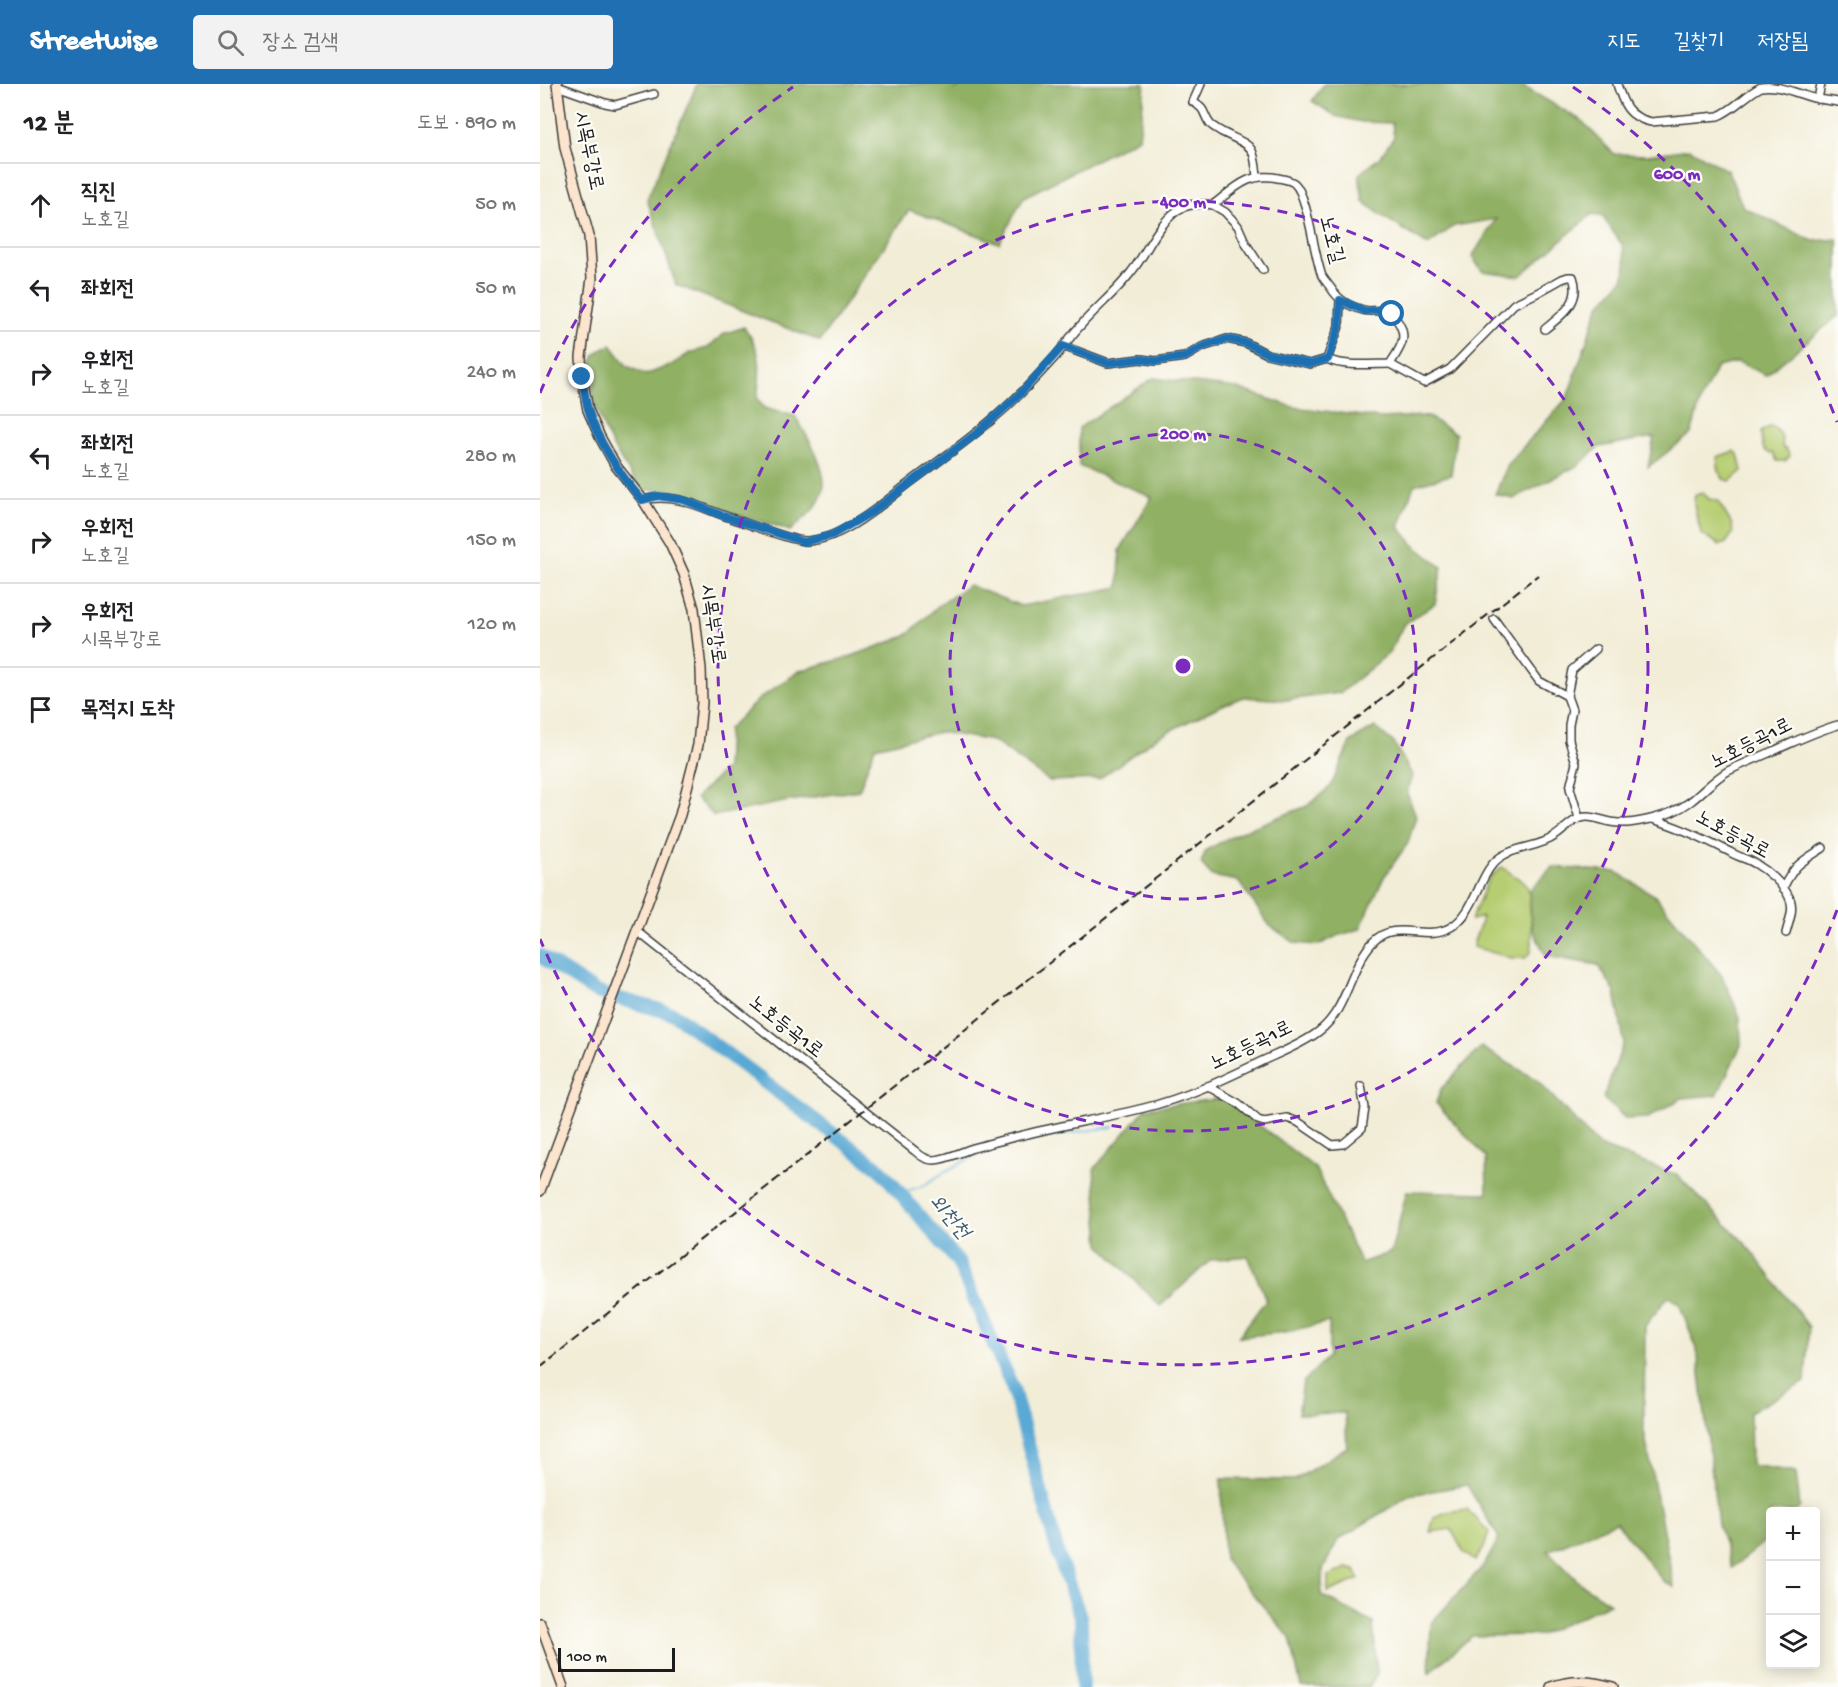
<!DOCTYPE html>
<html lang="ko">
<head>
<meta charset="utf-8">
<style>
	body { margin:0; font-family:"Gochi Hand","Poor Story",sans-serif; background:#f2f2f2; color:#202124 }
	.controls { position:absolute; right:18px; bottom:18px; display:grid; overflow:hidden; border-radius:6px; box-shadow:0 3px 15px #0003 }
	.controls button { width:54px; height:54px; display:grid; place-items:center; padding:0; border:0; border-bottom:2px solid #e0e0e0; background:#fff; color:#202124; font:30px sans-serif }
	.scale { position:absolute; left:18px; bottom:15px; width:117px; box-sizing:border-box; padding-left:6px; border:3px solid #1c1c1c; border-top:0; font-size:16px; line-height:21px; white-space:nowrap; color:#1c1c1c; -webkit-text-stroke:4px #fdfcf7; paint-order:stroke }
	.stop { position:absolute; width:18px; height:18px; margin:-14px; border:4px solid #1f6fb2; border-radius:50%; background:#fff }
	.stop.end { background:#1f6fb2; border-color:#fff; box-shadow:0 2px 6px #0008 }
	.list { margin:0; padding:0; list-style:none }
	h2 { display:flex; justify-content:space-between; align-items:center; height:78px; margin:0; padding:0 24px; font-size:26px }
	h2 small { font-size:20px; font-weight:400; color:#757577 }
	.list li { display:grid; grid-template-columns:39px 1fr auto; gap:18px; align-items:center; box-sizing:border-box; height:84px; padding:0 24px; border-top:2px solid #e0e0e0 }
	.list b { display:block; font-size:22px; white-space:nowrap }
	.list p { margin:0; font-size:20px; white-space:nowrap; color:#757577 }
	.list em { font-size:20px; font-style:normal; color:#757577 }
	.icon { flex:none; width:33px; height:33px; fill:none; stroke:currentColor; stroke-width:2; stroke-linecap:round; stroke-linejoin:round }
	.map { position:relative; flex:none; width:1298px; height:1603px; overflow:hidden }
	header { display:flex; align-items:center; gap:36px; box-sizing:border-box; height:84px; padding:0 30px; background:#1f6fb2; color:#fff }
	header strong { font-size:28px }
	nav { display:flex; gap:33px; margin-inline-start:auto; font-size:21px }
	.search { width:420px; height:54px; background:#f2f2f2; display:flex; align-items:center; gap:15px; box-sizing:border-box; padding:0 21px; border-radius:6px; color:#757577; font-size:22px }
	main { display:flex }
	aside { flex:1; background:#fff }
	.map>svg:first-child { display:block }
</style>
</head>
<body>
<header>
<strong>Streetwise</strong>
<div class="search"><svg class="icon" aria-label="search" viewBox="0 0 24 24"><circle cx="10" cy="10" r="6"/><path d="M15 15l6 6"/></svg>장소 검색</div>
<nav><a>지도</a><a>길찾기</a><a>저장됨</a></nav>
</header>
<main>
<aside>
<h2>12 분<small>도보 · 890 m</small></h2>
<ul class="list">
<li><svg class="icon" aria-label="ahead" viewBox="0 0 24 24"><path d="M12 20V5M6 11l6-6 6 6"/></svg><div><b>직진</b><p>노호길</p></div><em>50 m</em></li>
<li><svg class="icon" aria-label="left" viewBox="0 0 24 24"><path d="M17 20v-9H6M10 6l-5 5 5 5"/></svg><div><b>좌회전</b></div><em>50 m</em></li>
<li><svg class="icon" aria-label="right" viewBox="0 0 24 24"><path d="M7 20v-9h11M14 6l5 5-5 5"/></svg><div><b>우회전</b><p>노호길</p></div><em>240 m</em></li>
<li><svg class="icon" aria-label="left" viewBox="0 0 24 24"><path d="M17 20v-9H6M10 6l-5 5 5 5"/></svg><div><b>좌회전</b><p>노호길</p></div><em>280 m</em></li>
<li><svg class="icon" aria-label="right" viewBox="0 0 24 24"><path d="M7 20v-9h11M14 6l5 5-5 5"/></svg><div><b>우회전</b><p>노호길</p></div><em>150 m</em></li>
<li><svg class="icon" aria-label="right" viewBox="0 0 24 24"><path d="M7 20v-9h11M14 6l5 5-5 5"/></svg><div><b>우회전</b><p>시목부강로</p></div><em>120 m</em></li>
<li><svg class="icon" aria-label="arrive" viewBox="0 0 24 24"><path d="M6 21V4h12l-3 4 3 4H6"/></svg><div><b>목적지 도착</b></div></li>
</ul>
</aside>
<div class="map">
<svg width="1298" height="1603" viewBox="0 0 1298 1603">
	<rect width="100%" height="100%" fill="#fdfcf7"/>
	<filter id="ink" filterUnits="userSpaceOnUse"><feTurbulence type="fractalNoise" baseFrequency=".0167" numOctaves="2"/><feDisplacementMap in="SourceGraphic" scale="12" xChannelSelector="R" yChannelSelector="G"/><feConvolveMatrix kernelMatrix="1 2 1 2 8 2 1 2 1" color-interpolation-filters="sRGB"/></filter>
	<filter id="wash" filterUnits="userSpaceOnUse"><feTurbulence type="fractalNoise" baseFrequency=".008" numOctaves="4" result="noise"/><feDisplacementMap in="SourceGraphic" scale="24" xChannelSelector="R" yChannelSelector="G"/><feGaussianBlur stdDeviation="1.35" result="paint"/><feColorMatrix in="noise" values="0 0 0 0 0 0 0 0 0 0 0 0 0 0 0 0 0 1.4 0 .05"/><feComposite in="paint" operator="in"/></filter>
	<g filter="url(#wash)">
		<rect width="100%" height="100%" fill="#f2edd7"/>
		<!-- green -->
		<g fill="#b6cd71" stroke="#697446" stroke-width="1.5">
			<path d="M1231,342C1240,347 1244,354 1242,363L1247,366L1250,372L1245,377H1237L1234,370L1227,368L1223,364L1221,348Z"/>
			<polygon points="1194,367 1198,370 1202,387 1190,397 1183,395 1179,387 1177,373"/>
			<path d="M1163,409L1169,415L1178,417L1191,439L1193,449L1186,459L1180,461L1161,450C1159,436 1152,425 1155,411Z"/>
			<path d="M962,783L986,800L989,807L992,858L991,868L985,874H972L933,863C934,853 940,846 942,833L931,836L949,794Z"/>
			<polygon points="927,1425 949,1448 944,1464 935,1477 924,1469 911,1445 890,1448 894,1434 906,1428"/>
			<polygon points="807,1484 815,1486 819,1495 788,1508 788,1492"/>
		</g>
		<!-- forest -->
		<g fill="#90b063" stroke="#566640" stroke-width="1.5">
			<polygon points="157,0 409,0 415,5 426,0 605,0 599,54 484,113 459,159 369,126 280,257 136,201 107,115"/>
			<polygon points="784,0 979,0 1041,36 1074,70 1107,71 1150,65 1188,87 1203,123 1273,157 1298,155 1298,232 1226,291 1198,278 1177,283 1161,316 1151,350 1108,383 1114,353 1059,363 1039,381 973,415 955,410 968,380 1027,314 1059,222 1083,195 1086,182 1083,162 1062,132 1052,130 980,192 942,187 932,173 956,135 914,142 888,161 842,132 823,117 819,90 840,73 854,53 852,39 822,38 795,32 772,17"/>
			<path d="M204,243C223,267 221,285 217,314L224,324L255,332C265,348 289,388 283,407C279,424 262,436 250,447C234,440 217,437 201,432C167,421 140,403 103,406C77,375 51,331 52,289C53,285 52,278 53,275C56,267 65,264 71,261L87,282L106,291L133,280L150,269L167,264L184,250Z"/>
			<polygon points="613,294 697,304 753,323 839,334 887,332 916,350 911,391 874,401 859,443 876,463 902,483 895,520 864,540 849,569 800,609 746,616 703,613 678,623 617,653 559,695 509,697 453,657 400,648 335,663 319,706 243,718 174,732 156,714 186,684 188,645 219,615 259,587 309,573 366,552 398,522 429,501 481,522 579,503 580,466 612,413 539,382 539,344"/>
			<polygon points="835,643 854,659 872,691 867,709 876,732 868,759 844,793 820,845 797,852 779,861 755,859 730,842 698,797 672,792 661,779 666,766 703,747 767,722 791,702 810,658"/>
			<polygon points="1012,783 1076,788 1114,811 1182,892 1200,933 1201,961 1177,1011 1142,1014 1108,1034 1086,1035 1063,1014 1084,958 1075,908 1058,881 1006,872 992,844 989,807"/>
			<polygon points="941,963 997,996 1059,1062 1137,1091 1205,1159 1269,1243 1265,1298 1210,1328 1211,1381 1256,1388 1260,1423 1256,1427 1230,1428 1230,1453 1192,1484 1178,1440 1157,1265 1139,1219 1128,1213 1105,1242 1104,1347 1134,1503 1123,1497 1076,1438 1008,1467 1041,1500 1070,1519 1001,1551 932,1552 889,1589 891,1539 945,1480 959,1454 927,1401 870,1411 798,1456 783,1485 781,1511 833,1539 837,1590 829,1603 761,1603 750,1554 684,1476 681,1395 755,1396 807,1363 805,1329 758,1330 763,1298 789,1272 789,1238 745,1248 698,1253 726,1216 708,1172 671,1176 620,1222 560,1161 554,1085 606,1024 684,1014 775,1084 821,1179 851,1168 867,1107 947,1109 946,1073 896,1019 901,1005"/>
		</g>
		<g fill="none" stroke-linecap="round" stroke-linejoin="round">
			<!-- stream -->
			<polyline stroke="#5aa9d4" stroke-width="2" points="360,1109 383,1102 406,1087 448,1065 483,1056 573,1043"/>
			<!-- river -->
			<polyline stroke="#5aa9d4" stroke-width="14" points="0,872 56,908 134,930 340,1085 418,1178 473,1305 519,1473 541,1535 542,1603"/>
		</g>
	</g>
	<g filter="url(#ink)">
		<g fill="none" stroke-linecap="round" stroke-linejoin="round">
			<!-- street casing -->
			<g stroke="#3c3b38" stroke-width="10">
				<g id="street">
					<path d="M661,0L653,18C667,26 662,29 670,40C673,43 679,46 682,48C711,63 714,58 717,93"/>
					<path d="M1077,0C1083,20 1088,33 1111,38L1178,32C1195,25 1205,11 1221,3C1236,0 1256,9 1270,13C1279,16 1289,16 1298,18"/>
					<polyline points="17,2 65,19 75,21 114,10"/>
					<polyline points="1278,15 1281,0"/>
					<polyline points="673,121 685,128 698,142 706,160 723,186"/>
					<polyline points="787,275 799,242 800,216"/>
					<path d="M850,280L884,299L910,285L974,220L997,209L1022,195L1028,193H1033C1042,218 1022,231 1005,245"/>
					<path d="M103,416C136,408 163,425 194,435C209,440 254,458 267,457C305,455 344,418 372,397C400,376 429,356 455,333C477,315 497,293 516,272C525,261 532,250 542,240C558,222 578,206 592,187C607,168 615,145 634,129C644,120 661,119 673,121C695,104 708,88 738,94C743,95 751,96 755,100C768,113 774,172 782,192C785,197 790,202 793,207C800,217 811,223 823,226C829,228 835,226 841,227C848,227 852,230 856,235C870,253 860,264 850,280C832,280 803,283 787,275L770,280L727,270L706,259L687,255L662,263L645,273L616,277L600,275L568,279L523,262"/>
					<polyline points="954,535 999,597 1027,612"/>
					<polyline points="1039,734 1030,704 1036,679 1029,656 1029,641 1032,626 1027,612 1032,586 1056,565"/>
					<path d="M1112,735C1140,743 1165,755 1190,768C1198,773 1208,775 1216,780C1228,787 1243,800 1249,813C1255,824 1249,837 1246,849"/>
					<path d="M1243,804C1255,780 1261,778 1283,764"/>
					<path d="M97,847L375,1067C381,1072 386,1076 394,1076C407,1075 419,1069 430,1065C448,1060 465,1055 483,1051C523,1041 564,1034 604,1024C645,1014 683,996 720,978C739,969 761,961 778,948C809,925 809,882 834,857C856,835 885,858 911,843C938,827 939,783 964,771C980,762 1000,763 1015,752C1025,746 1033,733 1047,733C1057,733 1068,739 1079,739C1093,740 1119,734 1132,728C1157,718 1167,699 1188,687C1202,680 1218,674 1233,667C1254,658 1276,647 1298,641"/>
					<polyline points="668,1002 698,1019 718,1036 724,1038 747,1034 758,1038 792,1061 803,1060 822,1044 825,1024 821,1002"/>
				</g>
			</g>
			<!-- secondary casing -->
			<g stroke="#3c3b38" stroke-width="12">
				<g id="secondary">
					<polyline points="0,1107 140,731 158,661 162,619 161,585 154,525 144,490 130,459 103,416 76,382 60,353 48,326 42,293 41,273 52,194 49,152 25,64 17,0"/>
					<polyline points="0,1539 23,1603"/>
					<path d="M1011,1603C1033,1595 1051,1597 1073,1603"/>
				</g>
			</g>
			<!-- street -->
			<use href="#street" stroke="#fff" stroke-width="7"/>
			<!-- secondary -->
			<use href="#secondary" stroke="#fce5cf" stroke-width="9"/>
			<!-- rail -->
			<polyline stroke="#1c1c1c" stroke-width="2" stroke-dasharray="9 4.5" stroke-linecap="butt" points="0,1283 998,491"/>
		</g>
	</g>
	<g fill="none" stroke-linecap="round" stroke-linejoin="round" filter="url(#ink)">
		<!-- route -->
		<path stroke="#1f6fb2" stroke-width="8" d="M42,293C44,303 45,314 48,325C57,356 81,392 102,416L118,412L144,416L181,431L264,458L292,451L332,428L437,349L478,312L523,262L568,279L600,275L616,277L645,273L662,263L687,255L706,259L728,270L770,280L788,275L799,242L800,216L825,227L842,226L852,230"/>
	</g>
	<!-- distance rings -->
	<g fill="none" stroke="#7b2cbf" stroke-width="3" stroke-dasharray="10 8">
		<circle cx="643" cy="582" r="233"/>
		<circle cx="643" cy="582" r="465"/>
		<path d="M1297 826A698 698 0 0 1 0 855M0 309A698 698 0 0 1 253 3M1033 3A698 698 0 0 1 1297 338"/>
	</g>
	<g text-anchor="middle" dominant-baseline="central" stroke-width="4.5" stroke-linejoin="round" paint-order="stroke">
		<!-- street labels -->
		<g font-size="20" fill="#1c1c1c" stroke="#fdfcf7">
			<text transform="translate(47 67) rotate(78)">시목부강로</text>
			<text transform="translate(790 156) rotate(75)">노호길</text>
			<text transform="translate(171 540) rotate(81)">시목부강로</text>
			<text transform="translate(1212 661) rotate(-27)">노호등곡1로</text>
			<text transform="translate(1192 752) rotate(28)">노호등곡로</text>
			<text transform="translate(245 944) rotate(38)">노호등곡1로</text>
			<text transform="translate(712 963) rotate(-26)">노호등곡1로</text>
		</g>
		<!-- water labels -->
		<g font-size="21" font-style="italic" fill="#385b6f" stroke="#fdfcf7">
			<text transform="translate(408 1134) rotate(50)">외천천</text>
		</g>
	</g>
	<circle cx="643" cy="582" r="9" fill="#7b2cbf" stroke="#fdfcf7" stroke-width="3"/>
	<g font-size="18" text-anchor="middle" font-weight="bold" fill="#7b2cbf" stroke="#fdfcf7" stroke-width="4.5" stroke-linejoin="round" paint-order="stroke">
		<text x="1137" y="95">600 m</text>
		<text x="643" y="123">400 m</text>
		<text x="643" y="355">200 m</text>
	</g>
</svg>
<div class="controls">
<button>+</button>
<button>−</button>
<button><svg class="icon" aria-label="layers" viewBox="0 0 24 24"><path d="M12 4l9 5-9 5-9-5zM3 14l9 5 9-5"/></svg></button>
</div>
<div class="scale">100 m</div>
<div class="stop" style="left:852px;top:230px"></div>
<div class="stop end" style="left:42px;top:293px"></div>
</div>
</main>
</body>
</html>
